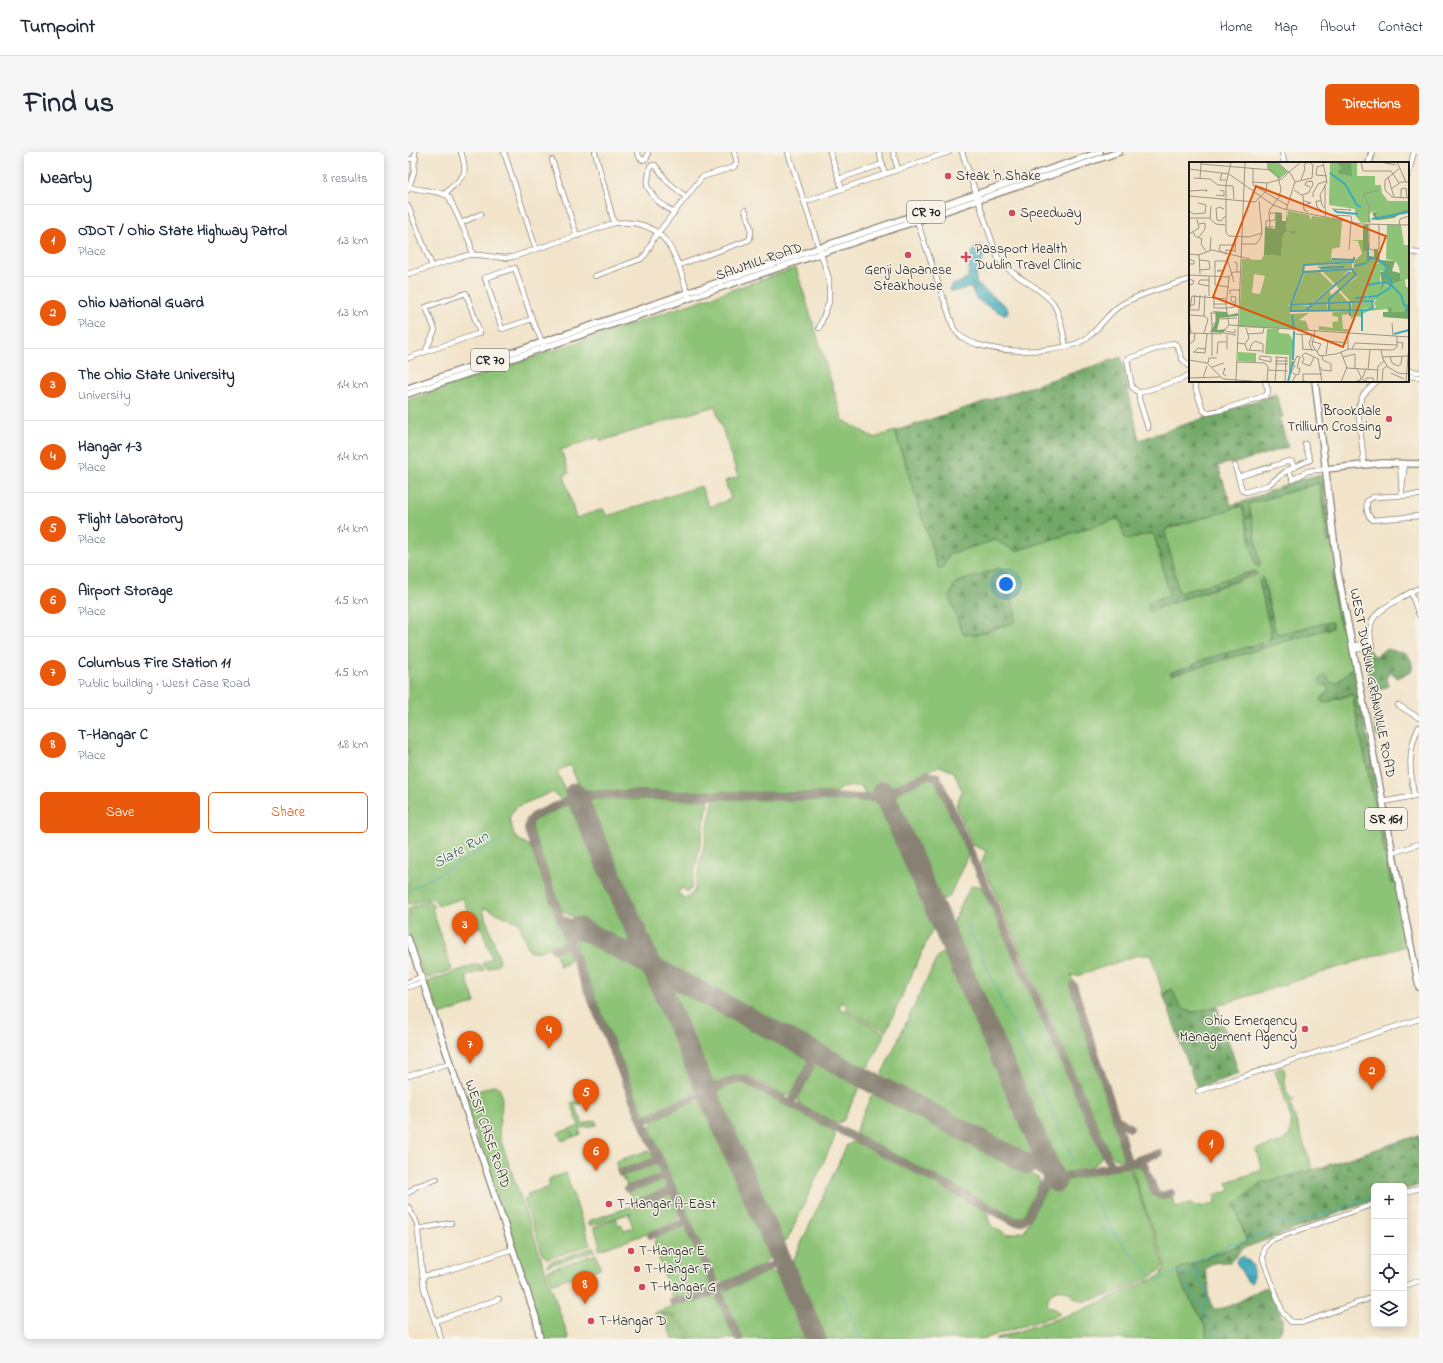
<!DOCTYPE html>
<html lang="en">
<head>
<meta charset="utf-8">
<style>
	body { margin:0; font-family:"Indie Flower",sans-serif; background:#f6f6f7; color:#1f2937 }
	.controls { position:absolute; right:12px; bottom:12px; display:grid; overflow:hidden; border-radius:6px; box-shadow:0 2px 10px #0003 }
	.controls button { width:36px; height:36px; display:grid; place-items:center; padding:0; border:0; border-bottom:1px solid #e0e1e3; background:#fff; color:#1f2937; font:20px sans-serif }
	.you { position:absolute; left:598px; top:432px; width:14px; height:14px; margin:-10px; border:3px solid #fff; border-radius:50%; background:#1a73e8; box-shadow:0 0 0 6px #1a73e833 }
	.badge { display:grid; place-items:center; width:26px; height:26px; border-radius:50%; background:#ea580c; color:#fff; font-size:13px; font-weight:700 }
	.pin { position:absolute; translate:-50% -33px; filter:drop-shadow(0 1px 2px #0008) }
	.pin::after { content:''; position:absolute; top:21px; width:14px; height:12px; background:inherit; clip-path:polygon(0 0,100% 0,50% 100%) }
	.list { margin:0; padding:0; list-style:none }
	h2 { display:flex; justify-content:space-between; align-items:center; height:52px; margin:0; padding:0 16px; font-size:17px }
	h2 small { font-size:13px; font-weight:400; color:#747a83 }
	.list li { display:grid; grid-template-columns:26px 1fr auto; gap:12px; align-items:center; box-sizing:border-box; height:72px; padding:0 16px; border-top:1px solid #e0e1e3 }
	.list b { display:block; font-size:15px; white-space:nowrap }
	.list p { margin:0; font-size:13px; white-space:nowrap; color:#747a83 }
	.list em { font-size:13px; font-style:normal; color:#747a83 }
	.actions { display:flex; gap:8px; padding:12px 16px }
	.actions a { flex:1; padding:9px 0; border:1px solid #ea580c; border-radius:6px; text-align:center; font-size:14px; color:#ea580c }
	.actions .main { background:#ea580c; color:#fff }
	.icon { flex:none; width:22px; height:22px; fill:none; stroke:currentColor; stroke-width:2; stroke-linecap:round; stroke-linejoin:round }
	.map { position:relative; flex:none; width:1011px; height:1187px; overflow:hidden; border-radius:6px }
	header { display:flex; align-items:center; gap:24px; box-sizing:border-box; height:56px; padding:0 20px; background:#fff; border-bottom:1px solid #e0e1e3 }
	header strong { font-size:19px }
	nav { display:flex; gap:22px; margin-inline-start:auto; font-size:14px }
	.intro { display:flex; align-items:center; justify-content:space-between; box-sizing:border-box; height:96px; padding:0 24px }
	h1 { margin:0; font-size:28px }
	.button { padding:10px 18px; border-radius:6px; background:#ea580c; color:#fff; font-size:14px; font-weight:700 }
	main { display:flex; gap:24px; padding:0 24px }
	aside { flex:1; background:#fff; border-radius:6px; box-shadow:0 2px 10px #0003 }
	.map>svg:first-child { display:block }
</style>
</head>
<body>
<header>
<strong>Turnpoint</strong>
<nav><a>Home</a><a>Map</a><a>About</a><a>Contact</a></nav>
</header>
<div class="intro"><h1>Find us</h1><a class="button">Directions</a></div>
<main>
<aside>
<h2>Nearby<small>8 results</small></h2>
<ul class="list">
<li><span class="badge">1</span><div><b>ODOT / Ohio State Highway Patrol</b><p>Place</p></div><em>1.3 km</em></li>
<li><span class="badge">2</span><div><b>Ohio National Guard</b><p>Place</p></div><em>1.3 km</em></li>
<li><span class="badge">3</span><div><b>The Ohio State University</b><p>University</p></div><em>1.4 km</em></li>
<li><span class="badge">4</span><div><b>Hangar 1-3</b><p>Place</p></div><em>1.4 km</em></li>
<li><span class="badge">5</span><div><b>Flight Laboratory</b><p>Place</p></div><em>1.4 km</em></li>
<li><span class="badge">6</span><div><b>Airport Storage</b><p>Place</p></div><em>1.5 km</em></li>
<li><span class="badge">7</span><div><b>Columbus Fire Station 11</b><p>Public building · West Case Road</p></div><em>1.5 km</em></li>
<li><span class="badge">8</span><div><b>T-Hangar C</b><p>Place</p></div><em>1.8 km</em></li>
</ul>
<div class="actions"><a class="main">Save</a><a>Share</a></div>
</aside>
<div class="map">
<svg width="1011" height="1187" viewBox="0 0 1011 1187">
	<defs>
		<pattern id="forest-firs" width="22" height="20" patternUnits="userSpaceOnUse"><rect width="22" height="20" fill="#72a967"/><path d="M5 1l3.5 6h-7zM16 11l3.5 6h-7z" fill="#5d8954"/></pattern>
		<pattern id="water-ripples" width="26" height="14" patternUnits="userSpaceOnUse"><rect width="26" height="14" fill="#3daabc"/><path d="M2 4q2-2 4 0t4 0M15 11q2-2 4 0t4 0" fill="none" stroke="#328a98"/></pattern>
	</defs>
	<rect width="100%" height="100%" fill="#f7f3e8"/>
	<filter id="ink" filterUnits="userSpaceOnUse"><feTurbulence type="fractalNoise" baseFrequency=".025" numOctaves="2"/><feDisplacementMap in="SourceGraphic" scale="8" xChannelSelector="R" yChannelSelector="G"/><feConvolveMatrix kernelMatrix="1 2 1 2 8 2 1 2 1" color-interpolation-filters="sRGB"/></filter>
	<filter id="wash" filterUnits="userSpaceOnUse"><feTurbulence type="fractalNoise" baseFrequency=".012" numOctaves="4" result="noise"/><feDisplacementMap in="SourceGraphic" scale="16" xChannelSelector="R" yChannelSelector="G"/><feGaussianBlur stdDeviation="0.9" result="paint"/><feColorMatrix in="noise" values="0 0 0 0 0 0 0 0 0 0 0 0 0 0 0 0 0 1.4 0 .05"/><feComposite in="paint" operator="in"/></filter>
	<g filter="url(#wash)">
		<rect width="100%" height="100%" fill="#f2e4ca"/>
		<!-- green -->
		<g fill="#8dc376" stroke="#547049" fill-rule="evenodd">
			<path d="M388,116L435,268L466,286L487,279L530,416L534,417L541,402L587,388L608,399L708,367L712,369L717,387L744,381L747,385L761,441L759,444L740,450L742,460L757,453L848,423V419H846L771,441L757,380L758,377L834,354L848,414L850,415L852,410L841,352L911,331L924,389L928,421L925,420C922,438 929,465 936,481L938,479L946,519L944,517L942,518L928,531H924L915,523L912,527L921,536V538L913,546L916,551L942,543L946,544V552L983,731H986L988,728L1001,793L793,859C772,862 772,852 759,838L756,845L743,803H730L669,824L663,823L719,1003L718,1007C710,1009 707,1008 702,1001L575,714L574,710L578,699L565,693L548,653L554,639L546,620L531,614L468,642H457L453,634L435,635L429,641L173,638L162,613L149,619L160,645L154,648L144,640L108,655L101,666L107,685L122,694L156,785L153,792L128,800H122L111,771L77,756L75,758L92,809L89,813L79,817L74,811L84,807L73,774L65,777L55,746L30,754L27,748L22,746L0,752V248ZM307,254L330,325L317,329L323,347L301,355L293,334L199,364L195,357L168,366L156,323L161,321L153,298L191,285L193,289ZM851,428H856L867,479L870,482L923,476L763,523V520L781,515L794,508L861,489L863,482Z"/>
			<polygon points="521,626 529,630 561,701 541,745 536,747 531,746 487,646 489,641"/>
			<polygon points="183,647 301,648 283,737 279,740 275,736 269,740 277,747 286,740 306,647 466,649 474,654 525,770 525,776 478,879 438,858 439,853 433,850 431,856 477,881 461,914 455,917 250,809 180,654"/>
			<polygon points="159,653 165,655 225,791 222,794 154,759 124,678 125,669"/>
			<path d="M567,733L573,735L585,758L694,1002C692,1018 668,1018 654,1021L651,1018L544,779V773L562,735Z"/>
			<polygon points="21,748 27,755 24,756 44,818 20,826 15,824 0,779 0,756"/>
			<polygon points="175,786 235,817 239,821 287,931 286,939 282,944 244,961 238,962 234,959 169,800 167,791 170,787"/>
			<polygon points="154,797 160,799 163,806 160,811 152,815 147,799"/>
			<polygon points="534,801 538,802 541,806 628,1004 624,1006 477,930 474,921 530,804"/>
			<polygon points="69,812 73,813 76,818 58,824 67,851 29,864 18,830"/>
			<path d="M266,834L398,904L400,910L383,943L377,944C366,939 344,923 332,923C322,923 313,934 303,930L261,836Z"/>
			<polygon points="410,911 414,911 448,929 451,936 435,969 429,971 392,953 390,946 407,914"/>
			<path d="M872,915L876,917C879,928 874,941 886,948L882,952L905,1018L853,1031L826,1053L839,1090L770,1117C771,1139 802,1168 798,1187H587L672,1159L752,1124L757,1115L755,1104L730,1037L723,1014L733,1015L745,1043L751,1046L764,1045L768,1055L780,1051L788,1055L793,1053L794,1055L808,1051L806,1043L815,1040L816,1041L822,1038L819,1030L854,1018L848,997C857,994 870,993 878,987C892,977 872,934 867,919Z"/>
			<polygon points="327,931 337,931 426,979 427,985 379,1089 374,1088 309,945 312,938"/>
			<path d="M87,933L91,935C99,953 88,968 92,986L161,1187H134L133,1176L129,1161L58,953L56,946L58,943Z"/>
			<polygon points="469,941 630,1026 632,1031 616,1063 609,1066 449,983 448,978 463,944"/>
			<polygon points="172,948 173,951 167,954 175,972 187,968 189,973 172,976 173,982 165,985 163,980 165,985 154,989 150,981 171,974 163,951"/>
			<polygon points="282,951 292,951 299,956 362,1100 359,1109 353,1114 316,1130 309,1128 241,975 246,968"/>
			<path d="M447,989L578,1059L583,1074L600,1083L616,1079L640,1034L643,1032L721,1014L754,1107L755,1115C748,1127 686,1151 673,1149C664,1147 660,1135 649,1138C642,1139 638,1149 640,1155L647,1157L652,1162L575,1187H417L384,1111L439,993Z"/>
			<polygon points="240,999 245,1002 243,1009 209,1020 208,1009"/>
			<polygon points="245,1012 250,1014 252,1020 251,1024 219,1036 217,1027 215,1028 214,1023"/>
			<polygon points="158,1021 182,1093 139,1107 135,1103 116,1048 121,1046 119,1042 142,1035 140,1030 142,1026"/>
			<polygon points="253,1028 257,1029 259,1034 256,1040 225,1050 220,1039"/>
			<path d="M258,1043C267,1045 276,1064 268,1072L191,1098L190,1094L192,1093L186,1075L208,1067L210,1073L213,1072L216,1079L225,1076L221,1063L223,1061L184,1073H181L180,1069Z"/>
			<path d="M270,1076H274L279,1080L302,1131C302,1146 279,1146 268,1147L263,1143L246,1092L248,1085Z"/>
			<polygon points="183,1096 186,1096 187,1099 139,1114 142,1110"/>
			<polygon points="188,1102 192,1115 191,1117 144,1131 140,1118"/>
			<polygon points="362,1119 373,1124 401,1187 335,1187 316,1144 316,1140 321,1137"/>
			<path d="M302,1144L309,1147L327,1187H285C274,1173 269,1157 248,1162L246,1161L266,1153L290,1149Z"/>
			<path d="M255,1162C269,1162 275,1177 283,1187H264L259,1172L255,1173L253,1166Z"/>
		</g>
		<!-- forest -->
		<g fill="url(#forest-firs)" stroke="#476242">
			<path d="M713,205L731,288L868,242L875,265L871,266L880,295L824,312L823,310L810,314L823,353C854,346 881,327 912,323L915,326L924,389L920,390L911,331L841,352L852,410V414L850,415L848,414L834,354L758,377L757,380L771,441L846,419L849,421L757,453L742,460L740,459V450L759,444L761,441L747,385L744,381L719,388L717,387L712,369L708,367L608,399L587,388L541,402L534,417L530,416L487,279Z"/>
			<polygon points="591,416 600,422 608,467 605,471 568,483 555,482 541,445 547,431"/>
			<path d="M927,419L928,421L938,479L936,481C930,474 921,426 927,419Z"/>
			<polygon points="854,425 867,479 870,482 922,470 924,471 924,476 763,523 762,521 763,520 781,515 794,508 861,489 863,482 851,428"/>
			<path d="M977,497L998,501C1003,506 1006,514 1003,520L989,526L984,521L980,522L979,526L981,534L966,539L967,552L972,560L975,586L972,588L968,583L965,551L960,532L961,514L956,503L957,499L961,498L966,504H969Z"/>
			<polygon points="944,517 946,519 988,728 986,732 983,731 946,552 946,544 942,543 916,551 912,548 921,538 919,534 913,533 911,530 913,524 917,522 924,531 928,531"/>
			<path d="M761,837L765,838C775,867 783,862 809,854L831,922L789,936L756,845Z"/>
			<path d="M1011,983V1033L996,1038V1034H966V1048L836,1096L822,1110C813,1111 803,1108 797,1118L801,1134L800,1145L805,1156C817,1160 844,1142 855,1136H860L864,1139L874,1168V1176L868,1187H798C802,1167 771,1139 770,1117L839,1090L826,1053L853,1031L905,1018Z"/>
		</g>
		<!-- water -->
		<g fill="url(#water-ripples)" stroke="#2c636c">
			<path d="M569,93H574L578,98L568,125V131L598,154L600,159L599,162H594L568,147L563,136C555,135 548,142 541,138L543,134L559,127L564,100Z"/>
			<polygon points="836,1104 845,1113 845,1128 843,1131 839,1129 828,1110 829,1107"/>
		</g>
		<g fill="none" stroke-linecap="round" stroke-linejoin="round">
			<!-- stream -->
			<g stroke="#3daabc" stroke-width="1">
				<polyline points="0,739 94,687"/>
				<polyline points="559,772 641,953"/>
				<polyline points="643,957 665,1009"/>
				<polyline points="675,1030 710,1086 743,1124"/>
				<polyline points="694,1076 709,1085"/>
				<path d="M748,1129L769,1119L776,1120L778,1122C777,1126 776,1128 778,1131C788,1151 805,1164 807,1187"/>
				<polyline points="426,1137 434,1143 453,1187"/>
				<polyline points="796,1157 799,1146 797,1139 799,1136 787,1126 794,1121 786,1121 785,1119 791,1107 816,1097 821,1091 830,1092 860,1080 866,1073 874,1070 886,1072 901,1066 908,1065 914,1061 923,1062 943,1052 966,1045"/>
			</g>
			<!-- taxiway -->
			<g stroke="#878073" stroke-width="8">
				<polyline points="173,655 181,646 186,643"/>
				<polyline points="146,797 161,792 169,775 152,766"/>
				<polyline points="665,833 708,966 720,1011 751,1001"/>
				<polyline points="383,952 408,901"/>
				<polyline points="708,966 722,976"/>
				<path d="M234,969L325,928L335,927L605,1069C613,1071 616,1069 621,1062L643,1018"/>
				<polyline points="619,1012 646,1026"/>
				<polyline points="213,1021 251,1008"/>
				<polyline points="639,1028 733,1009 736,1012 747,1041 753,1044 763,1041"/>
				<polyline points="220,1037 258,1024"/>
				<polyline points="226,1052 265,1038"/>
				<polyline points="243,1083 279,1070"/>
				<polyline points="265,1149 290,1146 374,1109"/>
				<polyline points="331,1187 234,969 168,810 120,678 121,670 126,664 175,642 466,646 519,623 529,625 703,1014"/>
			</g>
			<!-- runway -->
			<g stroke="#878073" stroke-width="21">
				<polyline points="475,639 648,1030"/>
				<polyline points="167,641 408,1187"/>
				<polyline points="169,775 619,1012"/>
			</g>
		</g>
	</g>
	<g filter="url(#ink)">
		<g fill="none" stroke-linecap="round" stroke-linejoin="round">
			<!-- minor casing -->
			<g stroke="#878073" stroke-width="6">
				<g id="minor">
					<polyline points="96,0 128,97"/>
					<polyline points="187,0 206,71"/>
					<polyline points="229,0 232,6 235,8 239,6 240,0"/>
					<polyline points="380,0 421,127 421,150 411,176"/>
					<polyline points="422,0 434,37"/>
					<polyline points="471,0 477,22"/>
					<polyline points="485,0 490,18"/>
					<path d="M554,0L589,104C602,125 630,132 645,151C653,163 655,182 658,195"/>
					<polyline points="874,0 876,11"/>
					<polyline points="0,7 8,7"/>
					<polyline points="144,8 169,84"/>
					<polyline points="1000,23 1006,0"/>
					<polyline points="431,27 475,12"/>
					<path d="M1,35C13,39 33,38 41,45L62,91L64,102"/>
					<polyline points="0,38 6,20 7,0"/>
					<path d="M37,42C53,24 62,27 53,0"/>
					<polyline points="396,50 541,0"/>
					<polyline points="0,54 24,114"/>
					<polyline points="266,61 248,48 239,34 242,14 247,13 260,30 278,45"/>
					<path d="M509,69L546,177C563,205 651,203 676,188C692,178 699,160 716,151C736,140 760,135 782,127"/>
					<polyline points="53,71 73,62"/>
					<polyline points="1000,100 1011,101"/>
					<path d="M271,113L341,88C346,78 340,68 337,58"/>
					<path d="M0,122L60,103C75,101 89,108 105,105L206,71C258,65 268,102 280,143"/>
					<polyline points="187,124 233,107 238,102 246,86 294,25 326,15 329,9 326,0"/>
					<polyline points="124,167 94,177 77,126 107,116 124,167 135,192"/>
					<polyline points="0,206 72,181 58,141 18,155 27,178 17,200"/>
					<polyline points="1000,219 1011,220"/>
					<polyline points="1000,224 1011,225"/>
					<polyline points="785,229 795,258 799,261 817,257 859,243 860,238 857,229"/>
					<polyline points="731,241 774,227 782,222"/>
					<polyline points="740,276 731,247 731,241 724,235 719,207 765,191 769,193 774,207 782,215"/>
					<polyline points="992,311 994,343"/>
					<polyline points="956,312 950,256 955,243 969,229"/>
					<polyline points="827,314 834,338 838,340 860,333 880,318"/>
					<polyline points="830,325 881,309 884,310 886,315"/>
					<polyline points="885,327 880,318 902,308 897,292"/>
					<polyline points="884,328 900,319 918,317"/>
					<polyline points="994,337 997,311"/>
					<path d="M1011,343L965,345L959,349C958,356 959,364 965,368L1011,364"/>
					<polyline points="1003,440 1011,463"/>
					<polyline points="945,494 963,490"/>
					<path d="M945,498L964,495C958,468 965,463 986,450C994,445 1002,440 1011,436"/>
					<polyline points="990,553 1011,566"/>
					<path d="M1006,644C1002,619 999,598 1011,575"/>
					<polyline points="975,650 1011,643"/>
					<polyline points="984,701 1011,692"/>
					<polyline points="0,830 13,825"/>
					<polyline points="0,835 15,830"/>
					<polyline points="0,924 42,911"/>
					<polyline points="790,939 1011,867"/>
					<polyline points="0,1041 9,1034 29,1027"/>
					<polyline points="996,1041 1011,1036"/>
					<polyline points="966,1052 863,1088 856,1096 855,1107 875,1161 883,1170 896,1170 966,1145"/>
					<polyline points="0,1055 9,1071 16,1137 33,1187"/>
					<polyline points="10,1077 43,1071"/>
					<polyline points="15,1124 35,1120 105,1097"/>
					<polyline points="996,1134 1011,1129"/>
					<polyline points="27,1169 91,1147"/>
				</g>
			</g>
			<!-- major casing -->
			<g stroke="#878073" stroke-width="8">
				<g id="major">
					<polyline points="961,11 964,0"/>
					<polyline points="907,229 930,421 1011,835"/>
					<polyline points="0,236 692,0"/>
					<polyline points="0,242 711,0"/>
					<polyline points="918,317 975,311 1011,312"/>
					<polyline points="0,786 128,1166 132,1187"/>
				</g>
			</g>
			<!-- minor -->
			<use href="#minor" stroke="#fff" stroke-width="4.5"/>
			<!-- major -->
			<use href="#major" stroke="#fff" stroke-width="5.5"/>
		</g>
	</g>
	<!-- markers -->
	<g fill="#d1495b" stroke="#f7f3e8" stroke-width="1.5">
		<circle cx="540" cy="24" r="4"/>
		<circle cx="604" cy="61" r="4"/>
		<circle cx="500" cy="103" r="4"/>
		<path d="M556 99h4v4h4v4h-4v4h-4v-4h-4v-4h4z"/>
		<circle cx="981" cy="267" r="4"/>
		<circle cx="897" cy="877" r="4"/>
		<circle cx="201" cy="1052" r="4"/>
		<circle cx="223" cy="1099" r="4"/>
		<circle cx="229" cy="1117" r="4"/>
		<circle cx="234" cy="1135" r="4"/>
		<circle cx="183" cy="1169" r="4"/>
	</g>
	<g text-anchor="middle" dominant-baseline="central" stroke-width="3" stroke-linejoin="round" paint-order="stroke">
		<!-- shield labels -->
		<g fill="#f7f3e8" stroke="#5e5c59" stroke-width="1">
			<rect x="499" y="49" width="38" height="22" rx="3"/>
			<rect x="63" y="197" width="38" height="22" rx="3"/>
			<rect x="957" y="656" width="42" height="22" rx="3"/>
		</g>
		<g font-size="13" font-weight="bold" fill="#1c1c1c">
			<text x="518" y="60">CR 70</text>
			<text x="82" y="208">CR 70</text>
			<text x="978" y="667">SR 161</text>
		</g>
		<!-- poi labels -->
		<g font-size="14" fill="#1c1c1c" stroke="#f7f3e8" text-anchor="start">
			<text x="548" y="24">Steak 'n Shake</text>
			<text x="612" y="61">Speedway</text>
			<text x="567" y="97">Passport Health<tspan x="567" dy="16">Dublin Travel Clinic</tspan></text>
			<text x="500" y="118" text-anchor="middle">Genji Japanese<tspan x="500" dy="16">Steakhouse</tspan></text>
			<text x="973" y="259" text-anchor="end">Brookdale<tspan x="973" dy="16">Trillium Crossing</tspan></text>
			<text x="889" y="869" text-anchor="end">Ohio Emergency<tspan x="889" dy="16">Management Agency</tspan></text>
			<text x="209" y="1052">T-Hangar A-East</text>
			<text x="231" y="1099">T-Hangar E</text>
			<text x="237" y="1117">T-Hangar F</text>
			<text x="242" y="1135">T-Hangar G</text>
			<text x="191" y="1169">T-Hangar D</text>
		</g>
		<!-- street labels -->
		<g font-size="14" fill="#1c1c1c" stroke="#f7f3e8">
			<text transform="translate(351 110) rotate(-19)">SAWMILL ROAD</text>
			<text transform="translate(964 531) rotate(79)">WEST DUBLIN GRANVILLE ROAD</text>
			<text transform="translate(79 982) rotate(71)">WEST CASE ROAD</text>
		</g>
		<!-- water labels -->
		<g font-size="15" font-style="italic" fill="#2b5c64" stroke="#f7f3e8">
			<text transform="translate(53 698) rotate(-29)">Slate Run</text>
		</g>
	</g>
	<!-- overview -->
	<g transform="translate(781 10)">
		<rect width="220" height="220" fill="#f2e4ca"/>
		<path d="M141,0H168V14H186V23H192L193,31L199,39H220V49L218,47L192,56L187,53L189,49L183,50L180,52L182,60L172,61L166,53V47L140,43ZM99,49L120,53L122,58L123,54L153,58L151,85L143,87L142,97L165,99L114,103V112L101,143H98L101,144V152L120,151L110,158L117,159L120,168L50,165L53,97L72,98L75,93L92,94L94,73L98,69L106,73V62L105,69L97,68L98,58L104,59L98,57ZM65,112L76,114L71,132L63,131ZM198,63H212L215,83H220V116L216,118L217,125H220L219,145L215,144L216,149L208,150H199L198,147L180,149L173,152L172,155L166,154L162,157V152L153,153L154,167H161V170L130,168V164L144,166L143,160L149,159V155L143,154L144,150L161,149L162,152L163,149L187,146L185,140L188,138L162,140L151,128L168,115L164,108L166,98L173,92L169,79L161,78H174L179,89V97H187L188,102L192,100L197,105V109H191V121L206,127L203,122L212,119L210,105L206,99L197,97ZM163,101V106L132,108L128,104ZM160,108L146,122L134,110L135,109ZM163,109L167,113L150,127L147,123ZM116,110H131L144,123L123,141L103,143ZM140,129L143,133L139,141H127ZM149,129L159,140L140,141V137ZM183,140V146L162,148L163,141ZM160,141L161,148L141,149V142ZM138,142L139,149H117L124,143ZM120,144L114,150L103,149V144ZM78,167H90V171L100,172L105,180L100,218V193L76,192Z" fill="#8dc376" fill-rule="evenodd"/>
		<path d="M148,0H162L163,14L150,12L149,8L153,7ZM218,47L220,50H214L205,56L190,58H187L183,51L189,49L187,53L192,56ZM98,48V57L105,59L98,58L97,68L105,69L106,60V73L98,69L94,73L92,94L75,93L76,65L86,67L87,50L93,51V59H97ZM179,62L180,94L185,95V88H189L191,98L206,99L203,109L211,111L212,119L203,122L206,127L196,122L191,129L193,123L191,110L196,109L197,105L192,100L188,101L187,97H179V89H174V63ZM218,143H220V157L194,155V150H200V145L203,146L202,150H208L216,149L215,144L219,145ZM23,149L38,150L39,153L49,151V154L31,156L28,168L37,167L34,171L21,170L27,160V151Z" fill="#72a967"/>
		<path d="M78,0H88L99,10L90,17L78,7ZM49,190L67,191V200L49,199Z" fill="#8dc376"/>
		<path fill="none" stroke="#3daabc" stroke-width="2" d="M141,11L156,22L168,43L172,45M145,48L148,50L169,52M183,57L220,50M179,81V95L184,96M143,97L165,98V95M165,100L115,103L114,111L102,143V149L178,148L184,146L183,139M179,100V97L187,96L198,105L195,113L201,116L203,124L212,133L215,143L219,144L218,149L220,150M165,104L178,101M132,106L155,105M114,110L164,107M179,123L195,120L199,122M179,135L188,134L201,126V120M166,136L178,135M101,143L185,139M116,149L161,110M140,149V137L167,113L163,107M103,153L105,167M161,154V141M173,169V149M205,172L220,168M104,198L105,169M99,220L104,199"/>
		<path fill="none" stroke="#9c9484" stroke-width="1" d="M42,0L37,22V71L40,74L60,75L73,71M88,0L102,12L106,20L97,48M172,0L174,9H202L210,21M191,0L207,3M208,0L217,20M12,2L82,8L89,15L92,27L90,35L84,43M135,3L128,5L127,13L138,14M0,7L40,12L84,43L95,47L172,62L220,63M64,7V23L98,43M210,7L196,18V28L203,35L220,36M100,10L112,0M33,11L31,18H37M199,15L205,35M5,16L21,17L29,23L44,24L45,37M11,17L12,1M112,18L116,7L115,3L119,0M63,20L78,21L93,17L100,10M106,20L123,16L124,3L120,0M202,27L212,20H220M105,28L114,34L115,48L119,50M0,29L18,28L17,30M27,33L35,34V29L31,28M113,33L119,31L124,23L123,19L117,20L116,23L121,25M131,33L138,20L134,0M131,33L133,43L137,48L136,55M0,34L66,40L77,29L78,21M124,35V31L129,22L138,19M212,35V27L217,26L218,36M132,39H127L128,45L137,52M114,43L122,41L115,39M136,46V23M35,47L30,45L27,47L28,58L32,59L36,54M143,47L162,48H160M0,49L5,52L16,51L17,43L9,41M80,51H87L86,58L81,59M142,53L162,54L163,60M0,56H20L27,62L36,63M21,57L22,44M81,58L77,59V65H85M180,61V44L174,32L190,28M180,62V86L182,88L190,87V63M210,63L211,57L220,54M81,65L80,49L84,43M4,70L6,74L13,77M0,72L10,66L8,57M10,75L16,67V61L10,62M13,77L12,82L17,89M53,82H67L71,77L73,70L70,39M21,88L22,75M160,88L162,60M46,89L37,88V92L30,88L31,83H47M46,90L47,74M0,92L9,93L23,88L61,97M10,92L11,112M0,97L5,99V102H0M45,100L48,101V110M10,108L21,107L20,99L10,98M31,108L35,109H28ZM0,113L40,115M0,117L5,119L4,122L0,123M20,124L9,122L11,118H20M40,125L26,123V99H39L45,120M41,132V128H51M3,134L38,137M20,134V114M25,134V146H38M24,142H37M1,143H5L6,133M38,146L46,145L47,135L42,134V139L47,141M0,148H10L11,133M22,150L23,163M22,151L39,152M0,152L3,134M0,153L15,154M15,154L19,157L15,171M15,154L16,133M0,156L2,171M32,157L48,156M203,161L204,174M40,163L37,144L40,115L44,110H52M36,169L46,171V167M126,169L123,183L131,194M0,171L32,172L40,163L220,175M34,171L47,173M59,172L74,171L75,166M106,172L123,173L120,181L123,189M38,173V187M113,173L114,187M159,174V187M122,179L132,182L128,190M208,180L214,181L213,187M48,181L56,182L58,188L74,189M0,182L5,179L6,171M56,182L60,176L57,166M113,187L126,188M163,187L166,181L208,183M61,188L62,183L66,179L74,182V191M192,188L194,197L199,205L209,211L220,212M4,190L16,191L18,172M5,190L9,186L17,187M152,190L158,206L189,208M28,192L29,180H37M137,192L139,179L158,181M133,193L134,198L142,202V208M23,194V163L27,160V151M71,194L82,195V200L70,197ZM131,194L147,192L160,187L204,188L208,185V174M201,194L203,201L209,204L212,202L213,194M86,195L99,196M125,195L121,204L113,201L115,197L113,194L116,191L119,192L129,197M154,195L166,192V207M193,195L219,194M129,196L133,220M0,198L18,201L34,217L76,220M86,199H99M47,200L76,201M19,201L20,196H28M76,201L79,205L78,220M86,202H99M106,204L104,203L108,194L111,195L108,205M106,204L102,210L107,213M23,205L35,201M131,205L133,208L143,209M35,208L36,206L34,212L37,214M79,208L99,209M179,208L181,187M202,211L215,217M0,216L31,215M14,216L18,204M168,218L171,219L172,215L168,207M73,219L90,220M96,219L97,196M176,219L173,217L177,207M177,219V216H184L185,220M47,220L56,0M86,220L88,195M103,220L107,213L110,212L111,206H108M121,220L114,219V212H133M152,220L158,205M188,220L189,204L195,199M193,220L194,207L198,204M217,220L220,182"/>
		<path fill="#de560d" fill-opacity="0.15" stroke="#de560d" stroke-width="2" d="M67,24L197,74L154,185L24,135Z"/>
		<rect width="220" height="220" fill="none" stroke="#1c1c1c" stroke-width="2"/>
	</g>
</svg>
<div class="controls">
<button>+</button>
<button>−</button>
<button><svg class="icon" aria-label="locate" viewBox="0 0 24 24"><circle cx="12" cy="12" r="6"/><path d="M12 2v4M12 18v4M2 12h4M18 12h4"/></svg></button>
<button><svg class="icon" aria-label="layers" viewBox="0 0 24 24"><path d="M12 4l9 5-9 5-9-5zM3 14l9 5 9-5"/></svg></button>
</div>
<div class="you"></div>
<div class="pin badge" style="left:803px;top:1011px">1</div>
<div class="pin badge" style="left:964px;top:938px">2</div>
<div class="pin badge" style="left:57px;top:792px">3</div>
<div class="pin badge" style="left:141px;top:897px">4</div>
<div class="pin badge" style="left:178px;top:960px">5</div>
<div class="pin badge" style="left:188px;top:1019px">6</div>
<div class="pin badge" style="left:62px;top:912px">7</div>
<div class="pin badge" style="left:177px;top:1152px">8</div>
</div>
</main>
</body>
</html>
